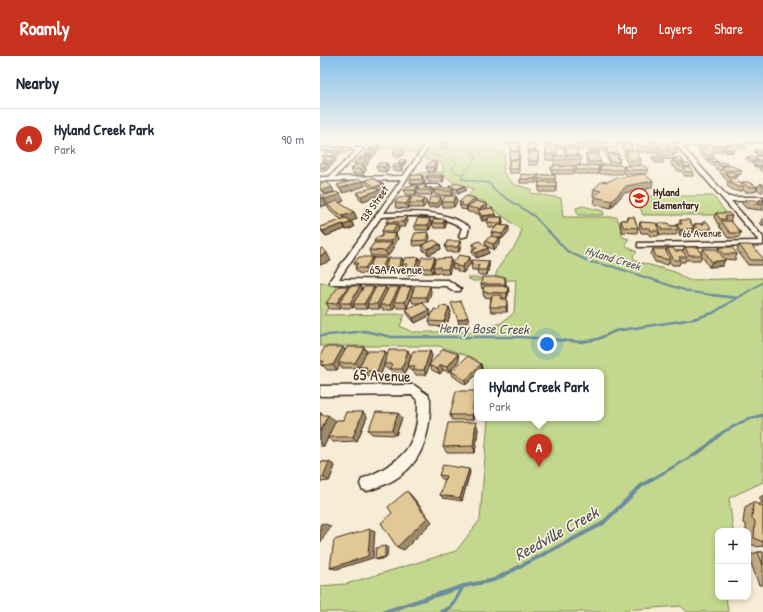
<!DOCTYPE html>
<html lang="en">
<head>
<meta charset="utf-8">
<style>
	body { margin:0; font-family:"Patrick Hand",sans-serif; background:#f2f2f3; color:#1f2937 }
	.controls { position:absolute; right:12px; bottom:12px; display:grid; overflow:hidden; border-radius:8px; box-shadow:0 2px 6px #0003 }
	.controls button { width:36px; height:36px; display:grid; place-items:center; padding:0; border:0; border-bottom:1px solid #e0e1e3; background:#fff; color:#1f2937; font:20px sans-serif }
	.you { position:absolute; left:227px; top:288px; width:14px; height:14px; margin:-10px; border:3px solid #fff; border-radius:50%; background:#1a73e8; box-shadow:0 0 0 6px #1a73e833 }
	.badge { display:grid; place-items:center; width:26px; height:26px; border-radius:50%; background:#c8321e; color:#fff; font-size:13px; font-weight:700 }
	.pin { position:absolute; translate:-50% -33px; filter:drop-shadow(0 1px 2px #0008) }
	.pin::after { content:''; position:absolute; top:21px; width:14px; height:12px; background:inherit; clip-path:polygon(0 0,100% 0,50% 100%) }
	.popup { position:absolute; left:154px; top:313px; width:130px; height:52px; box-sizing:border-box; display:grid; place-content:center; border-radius:8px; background:#fff; filter:drop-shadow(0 1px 3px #0005); font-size:13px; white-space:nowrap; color:#747a83 }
	.popup b { font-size:15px; color:#1f2937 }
	.popup::after { content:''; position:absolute; left:50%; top:100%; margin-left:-8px; border:8px solid transparent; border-top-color:#fff }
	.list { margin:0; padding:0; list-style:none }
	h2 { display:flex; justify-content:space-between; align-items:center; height:52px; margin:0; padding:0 16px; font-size:17px }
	h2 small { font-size:13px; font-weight:400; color:#747a83 }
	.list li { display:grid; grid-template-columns:26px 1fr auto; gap:12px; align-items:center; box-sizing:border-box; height:60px; padding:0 16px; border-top:1px solid #e0e1e3 }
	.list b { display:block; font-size:15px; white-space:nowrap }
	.list p { margin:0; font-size:13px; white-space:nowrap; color:#747a83 }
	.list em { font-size:13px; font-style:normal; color:#747a83 }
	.map { position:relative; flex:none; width:443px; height:556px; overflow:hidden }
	header { display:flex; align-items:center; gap:24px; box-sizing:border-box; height:56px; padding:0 20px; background:#c8321e; color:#fff }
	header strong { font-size:19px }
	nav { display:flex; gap:22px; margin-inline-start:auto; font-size:14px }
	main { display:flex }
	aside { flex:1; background:#fff }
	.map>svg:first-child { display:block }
</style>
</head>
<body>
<header>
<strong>Roamly</strong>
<nav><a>Map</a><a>Layers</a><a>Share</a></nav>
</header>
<main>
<aside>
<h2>Nearby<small></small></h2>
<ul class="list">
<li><span class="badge">A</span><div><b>Hyland Creek Park</b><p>Park</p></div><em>90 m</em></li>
</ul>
</aside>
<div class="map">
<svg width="443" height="556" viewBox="0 0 443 556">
	<rect width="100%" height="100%" fill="#f7ecd5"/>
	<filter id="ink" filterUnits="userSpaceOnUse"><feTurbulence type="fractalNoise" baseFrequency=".025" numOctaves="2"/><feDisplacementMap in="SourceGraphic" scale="8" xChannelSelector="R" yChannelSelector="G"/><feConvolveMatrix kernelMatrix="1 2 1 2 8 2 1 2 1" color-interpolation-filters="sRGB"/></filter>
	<g filter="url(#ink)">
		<!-- green -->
		<g fill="#c3d88e" stroke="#7f8156">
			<polygon points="32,83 80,83 86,86 103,88 96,98 79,93 53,92"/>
			<path d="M118,83H160L173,89L174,93L185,98L183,116L193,128L211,133V137L241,142L243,161H297L303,181L309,183L306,186V190L317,196L313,200L315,205L355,216L368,224L443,222V426L409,442L413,475H398V541H406L408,556H367L361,550L304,554L303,556H0V530L26,528L136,495L160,464L168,362H281V316H165L156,303L119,290H0V226L23,230L4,259L85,258L80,270L92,276H154L181,267L194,257L196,224L153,225L147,222H175C178,203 200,193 201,174L163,145L147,141L154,133L134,128L130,123L125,121L95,120L100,117L123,116L122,107L105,103L111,93H132L135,91L136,87L116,85Z"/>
			<polygon points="315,140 393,140 408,159 323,159"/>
			<polygon points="263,150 283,155 284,159 258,159 256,152"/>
		</g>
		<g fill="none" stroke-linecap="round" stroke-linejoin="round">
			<!-- stream-far5 -->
			<g stroke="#6d8c9c" stroke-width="1">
				<polyline points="44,83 52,87 69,87 95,95"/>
				<polyline points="138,83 150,93 156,102 144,118"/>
				<polyline points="111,99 135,105 137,108 132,113 134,116 144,118 141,123 149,124"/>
			</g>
			<!-- stream-far4 -->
			<polyline stroke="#6d8c9c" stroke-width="1.5" points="142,123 169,127 174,134 214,160 228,175"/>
			<!-- stream-far3 -->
			<g stroke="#6d8c9c" stroke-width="2">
				<polyline points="227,174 247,195 270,206 294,211 370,236 400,240"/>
				<polyline points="421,240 443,226"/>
			</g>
			<!-- stream-far2 -->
			<g stroke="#6d8c9c" stroke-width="2.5">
				<polyline points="392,239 417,242 422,239"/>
				<polyline points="0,280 44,275 72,281 201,281 262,286 278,283 295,275 373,263 393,257 417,242"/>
			</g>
			<!-- stream-far1 -->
			<polyline stroke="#6d8c9c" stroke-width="3" points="329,425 381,395 403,376 428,363 443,359"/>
			<!-- stream -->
			<g stroke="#6d8c9c" stroke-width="4">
				<polyline points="64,556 144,530 174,524 282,468 321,430 331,424"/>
				<polyline points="121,556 131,551 143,530"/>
			</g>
			<!-- minor casing -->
			<g stroke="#3b2a1e" stroke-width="3">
				<g id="minor">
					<path d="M110,83H114L64,157C93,156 123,153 148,170L149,171L147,180L140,182L139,180L142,172C119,156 88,160 61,161L19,223L128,224L141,233L140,235H134L126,230L10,228V224L81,124L0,125V121H9L37,94H0V92H41L43,93L15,121L83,120Z"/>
					<polygon points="237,83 269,83 343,88 443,84 443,86 362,90 408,141 443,141 443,145 411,145 443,181 443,189 318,191 318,187 321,187 439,185 357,90 343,90"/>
					<polygon points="437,100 443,102 443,105 437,102"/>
					<polygon points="94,129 118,129 121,131 118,133 92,132 92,130"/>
					<path d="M94,329L108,339L110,343C111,370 105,402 81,419C71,427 59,431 47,435L42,433L40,428L42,423C82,406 99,391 98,345L92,339L0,340V330Z"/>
				</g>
			</g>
			<!-- minor -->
			<use href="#minor" fill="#fcf5e5" fill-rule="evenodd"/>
			<!-- rail -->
			<polyline stroke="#3b2a1e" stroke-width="1" stroke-dasharray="3 1.5" stroke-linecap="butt" points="289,83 343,85 396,83"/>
		</g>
		<!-- wall -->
		<g fill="#c2ab82" stroke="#3b2a1e">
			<polygon points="92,83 102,83 100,86 92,86"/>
			<polygon points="129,83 130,87 128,92 121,92 121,88"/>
			<polygon points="162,83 170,83 171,85 163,86"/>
			<polygon points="203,83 202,85 202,88 200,90 199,109 199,117 189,117 188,113 191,89 190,89 179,87 178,84"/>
			<polygon points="209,83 218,83 218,91 215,91 216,96 218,96 218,109 208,109"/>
			<polygon points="226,86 242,92 236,92 237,100 246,100 244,96 244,89 264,88 263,94 257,94 258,100 261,103 260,109 251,110 254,114 254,118 232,118 231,111 234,111 234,104 226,104"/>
			<polygon points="266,87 285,91 285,95 279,95 279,100 278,100 281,106 280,110 282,110 282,109 290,109 285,96 286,92 298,98 298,99 300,101 299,109 304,113 304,110 309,110 304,101 305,97 302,92 303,88 313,93 313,95 321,104 320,109 328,114 327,118 305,118 304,115 303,118 280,118 279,115 280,110 278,110 279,114 278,118 256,118 255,115 256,110 268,110 266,103 266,98 270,98 270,95 266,95"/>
			<polygon points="317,89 326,91 327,89 337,91 338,89 347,91 348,89 358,93 357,98 354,98 354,99 353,103 342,103 343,104 343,107 335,107 332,102 333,100 339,102 338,100 339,97 338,95 337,97 328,97 327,94 326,96 318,96 316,93"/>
			<polygon points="393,89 403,92 402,96 394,96 392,93"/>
			<polygon points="406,89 413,96 406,97 403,94 404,90 405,90"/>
			<polygon points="417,89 427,91 426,93 419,93 417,91"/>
			<polygon points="379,91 394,100 393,103 398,106 408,109 408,110 422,114 420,119 416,119 418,120 416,123 421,128 422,126 438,131 435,136 425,136 423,133 422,135 415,135 407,130 408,128 407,127 408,125 403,121 404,119 402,119 400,117 401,114 397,114 394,110 394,109 391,109 388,105 389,104 386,104 379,96 380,94 378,93"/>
			<polygon points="49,93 60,93 55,97 56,98 52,102 50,102 51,103 47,106 48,108 45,111 46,114 43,118 33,118 31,113 35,109 34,107 40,104 39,102 44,99 44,98 49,94"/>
			<polygon points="76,93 84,98 81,101 74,101 73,97"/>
			<polygon points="435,94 443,95 443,99 437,99 434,96"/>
			<polygon points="26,96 15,102 16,105 12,109 9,109 10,111 5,115 0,115 0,108 4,107 3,105 4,104 2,100"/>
			<polygon points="427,101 437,105 437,106 443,109 442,111 435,111 432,108 433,107 431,107 426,103"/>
			<polygon points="355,102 364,106 364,108 371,111 370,112 374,116 373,120 365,120 362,116 362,115 358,115 355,112 356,111 353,111 351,108 352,104 354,104"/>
			<polygon points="86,104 86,106 84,109 81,109 84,113 82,115 73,115 72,111 78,108 78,107"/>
			<polygon points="116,106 117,110 114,116 108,116 106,111"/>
			<polygon points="67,107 69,112 66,116 58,115 56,110"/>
			<polygon points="440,111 443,111 443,116 439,113"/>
			<polygon points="102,119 102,121 103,121 105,125 104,128 91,128 90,124"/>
			<polygon points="123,119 124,123 123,126 108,126 106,121"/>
			<polygon points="218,119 235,119 235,126 236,126 236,136 219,136 219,127 218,127"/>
			<rect x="200" y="123" width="16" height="4"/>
			<polygon points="45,124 63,128 65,133 59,135 60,139 43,145 39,142 36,137 52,132 47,129"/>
			<polygon points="43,125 45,130 23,137 20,134 17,129"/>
			<polygon points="287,126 332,132 304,137 291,152 274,148 275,141 273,140 274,133"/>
			<polygon points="0,128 12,131 14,136 4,138 0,134"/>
			<polygon points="440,128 443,128 443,136 441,136 437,133"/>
			<polygon points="106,129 107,132 112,132 113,136 112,139 98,139 97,137 96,139 85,139 84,134 98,130 98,131"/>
			<polygon points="129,130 145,130 146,134 138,138 134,136 132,140 115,139 114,134 130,132"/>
			<polygon points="0,138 3,140 24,145 19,147 34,156 37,163 31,165 34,171 27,174 25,173 6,180 2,176 0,173 0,171 22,164 11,156 6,149 0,151"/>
			<polygon points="136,140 137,145 134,151 123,151 122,146"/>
			<polygon points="91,143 107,146 103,152 90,152 89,150 88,153 76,152 75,147"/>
			<polygon points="424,144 438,146 439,144 443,144 443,155 440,153 439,154 426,152 422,148"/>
			<polygon points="156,145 167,148 167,153 176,158 176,161 182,161 183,166 182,169 189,175 182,183 180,182 180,187 174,194 166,190 169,197 157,202 153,199 152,194 153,193 153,188 166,190 165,185 172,180 171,176 175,172 168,171 167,166 168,164 162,165 159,158 148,156 147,154 141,153 141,151 140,151 139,146"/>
			<polygon points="396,157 412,160 410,165 421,177 418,182 408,182 399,170 400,168 398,168 394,161"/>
			<polygon points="307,161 318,172 317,177 302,176 300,169 301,164 306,164"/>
			<polygon points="443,162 443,170 440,167"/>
			<polygon points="114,163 126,168 125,172 114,172 112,167"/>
			<polygon points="360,164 373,171 374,168 382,168 383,166 392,173 390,178 376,179 373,175 372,178 359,179 357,177 356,179 340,179 339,176 338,180 330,180 328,177 321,177 319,171 320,166 337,170 338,167 350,170 356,170 357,168 358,168"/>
			<polygon points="88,165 85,171 79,171 79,173 76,178 78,183 74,190 74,192 68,200 51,200 49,194 55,187 54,185 61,181 63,178 62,175 67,168 66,166"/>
			<polygon points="112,168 109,174 96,174 94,169"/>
			<polygon points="108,176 110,181 108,186 120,188 121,193 109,199 103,194 102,189 94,190 92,185"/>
			<polygon points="140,185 141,191 139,196 127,196 125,191"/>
			<polygon points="419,189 443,202 443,207 442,209 428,209 417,194"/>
			<polygon points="365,191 381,197 383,193 398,194 399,191 417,198 415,204 404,203 405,204 402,210 389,211 382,200 380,204 367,204 366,203 365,206 360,206 359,209 352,209 349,205 348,209 335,206 331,198 333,193 346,196 347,192 355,195 363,195"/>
			<polygon points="53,201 54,202 67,202 68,205 82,202 84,205 116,204 131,202 129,218 121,218 121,216 115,217 114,214 113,217 104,217 103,215 101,215 99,211 96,218 88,219 86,214 84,214 83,211 80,217 68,216 66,213 64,219 55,219 54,216 51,216 50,214 48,218 38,217 35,212 36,211 34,207"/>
			<polygon points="169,205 169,210 167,219 158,219 157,214 152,214 151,208"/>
			<polygon points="151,207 143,217 137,215 137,213 133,213 132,208"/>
			<polygon points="185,221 186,230 188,230 189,236 187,242 182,242 182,243 187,248 187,256 171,256 170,251 171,242 164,241 163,236 164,233 162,233 161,228"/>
			<polygon points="40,230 42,233 54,231 55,233 67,235 80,234 91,231 93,235 111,236 108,246 102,246 109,254 111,259 95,267 88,259 86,253 100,247 93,247 91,242 87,252 77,252 75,249 73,254 63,254 61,251 60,253 50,253 48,251 47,253 36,253 34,250 33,252 23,252 21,250 20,253 10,253 6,247 29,232"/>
			<polygon points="129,251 131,256 126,271 111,270 109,265 119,254"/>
			<polygon points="44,291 47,296 67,299 91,300 85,318 73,318 70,313 67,313 64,310 60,320 48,320 46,316 43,316 40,312 22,312 20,309 17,314 7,314 4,310 2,310 0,308 0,305 25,294"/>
			<polygon points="110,295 112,300 106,319 96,319 93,315 91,315 88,310"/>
			<polygon points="138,298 139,304 129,316 123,314 120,318 112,314 109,309"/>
			<polygon points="161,308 162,313 159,316 157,316 146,329 133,320 131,315"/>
			<polygon points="155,335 157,340 153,364 132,364 130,359"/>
			<polygon points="0,356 3,359 15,365 23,364 43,356 47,361 37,385 13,386 8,382 4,390 0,390"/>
			<polygon points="82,362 76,379 52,378 48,374"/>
			<polygon points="158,373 155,397 127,397 123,391"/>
			<polygon points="0,406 9,406 15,410 9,425 0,426"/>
			<polygon points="150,416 142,445 123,442 120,439 125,423 122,423 119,419"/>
			<polygon points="443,439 443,491 441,490 438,491 428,487 428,475 426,475 426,469 423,467 425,451 433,446 438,449 442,446 439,442"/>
			<polygon points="438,496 443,496 443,529 439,529 428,499"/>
		</g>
		<!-- shaded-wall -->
		<g fill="#9e8b6a" stroke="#3b2a1e">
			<polygon points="2,83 9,83 2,89 0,85"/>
			<polygon points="129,83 130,87 128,92 127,88"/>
			<polygon points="193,83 194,83 194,86 191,86 192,88 190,89 190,85"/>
			<polygon points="200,83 203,83 202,85 202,88 200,90 199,108 199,99 198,87 200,85"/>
			<polygon points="242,88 242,92 229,93 229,89"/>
			<polygon points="59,89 60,93 56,97 54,93"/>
			<polygon points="24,91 26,96 15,102 16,105 12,109 10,105 12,103 11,100"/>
			<polygon points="415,92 413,96 406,97 407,93"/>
			<polygon points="83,93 84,98 81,101 80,97"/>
			<polygon points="54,94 56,98 52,102 50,98"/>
			<polygon points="216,94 216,98 208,99 208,95"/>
			<polygon points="49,99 51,103 47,106 48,108 45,111 46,114 43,118 41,113 44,110 43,107 46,104 45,102"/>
			<polygon points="86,104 86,106 84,109 83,107"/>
			<polygon points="116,106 117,110 114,116 113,111"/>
			<polygon points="8,107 10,111 5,115 3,111"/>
			<polygon points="67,107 69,112 66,116 64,111"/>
			<polygon points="80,108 81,110 82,109 84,113 82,115 79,109"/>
			<polygon points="102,119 103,123 103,121 105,125 104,128 102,123 101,121"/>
			<polygon points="123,119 124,123 123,126 121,121"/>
			<polygon points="43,125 45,130 23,137 21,132"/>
			<polygon points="333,125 332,132 304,137 291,152 292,145 306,130"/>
			<polygon points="63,128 65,133 59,135 60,139 43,145 41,140 56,135 55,131"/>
			<polygon points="98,130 99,134 97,134 97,137 96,139 95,134"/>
			<polygon points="145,130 146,134 138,138 137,133"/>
			<polygon points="12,131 14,136 4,138 2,134"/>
			<polygon points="112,132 113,136 112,139 110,134"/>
			<polygon points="133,132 134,136 132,140 131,135"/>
			<polygon points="20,138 24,145 9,150 5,143"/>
			<polygon points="91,140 92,145 89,147 89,150 88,153 86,148"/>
			<polygon points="136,140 137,145 134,151 133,146"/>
			<polygon points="3,141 6,149 0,151 0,142"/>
			<polygon points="121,141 122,146 119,151 108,152 107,148"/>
			<polygon points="105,142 107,146 103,152 102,147"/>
			<polygon points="155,142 156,147 147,151 147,155 146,150"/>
			<polygon points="167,148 168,153 160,158 159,153"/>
			<polygon points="34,156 37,163 27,167 23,160"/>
			<polygon points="176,158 177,162 162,165 162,160"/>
			<polygon points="87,160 88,165 85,171 83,166"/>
			<polygon points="182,161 183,166 181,172 181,167"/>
			<polygon points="110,163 112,168 109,174 108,169"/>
			<polygon points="125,163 126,168 125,172 123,167"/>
			<polygon points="32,166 34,171 27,174 24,169"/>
			<polygon points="23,168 25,173 6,180 3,175"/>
			<polygon points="77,168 79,173 76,178 78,183 74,190 74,192 68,200 65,195 72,187 71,185 75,179 73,175"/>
			<polygon points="189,170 189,175 182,183 182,178"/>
			<polygon points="374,172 372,178 359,179 360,174"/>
			<polygon points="108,176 110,181 107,189 106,184"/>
			<polygon points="180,182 180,187 174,194 173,188"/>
			<polygon points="140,185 141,191 139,196 138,191"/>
			<polygon points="120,188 121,193 109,199 107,193"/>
			<polygon points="168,192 169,197 157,202 156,197"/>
			<polygon points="7,197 11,205 0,209 0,200"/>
			<polygon points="53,201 55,206 49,211 50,214 48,218 45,212"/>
			<polygon points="99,201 101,207 99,210 99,211 96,218 94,213"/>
			<polygon points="115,201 116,206 113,211 114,214 113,217 111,212"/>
			<polygon points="150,201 151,207 143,217 142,211"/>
			<polygon points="67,202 69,208 65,211 66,213 64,219 61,213"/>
			<polygon points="82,202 84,207 82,208 83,211 80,217 78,212"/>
			<polygon points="131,202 132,208 129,218 128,213"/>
			<polygon points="405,204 402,210 389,211 392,206"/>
			<polygon points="169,205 169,210 167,219 166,214"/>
			<polygon points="185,221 186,227 185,233"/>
			<polygon points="28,230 31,235 19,247 21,250 20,253 16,248"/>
			<polygon points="40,230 43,236 33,248 34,250 33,252 30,247"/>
			<polygon points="110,230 111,236 108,246 106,241"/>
			<polygon points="188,230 189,236 187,242 187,237"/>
			<polygon points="54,231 56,236 47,248 48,251 47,253 44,248"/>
			<polygon points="66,231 68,237 60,249 61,251 60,253 57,248"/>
			<polygon points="79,231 81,237 74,246 75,249 73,254 70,249"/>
			<polygon points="91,231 94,236 87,252 85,246"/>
			<polygon points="187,243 187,256 186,251"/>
			<polygon points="129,251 131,256 126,271 124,266"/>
			<polygon points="109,254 111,259 95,267 93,262"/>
			<polygon points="148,261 149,266 139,269 138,264"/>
			<polygon points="23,291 26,296 18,307 20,309 17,314 13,309"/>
			<polygon points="44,291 47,297 39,312 35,307"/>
			<polygon points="88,294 91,300 85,318 82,313"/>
			<polygon points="65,295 68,301 64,308 64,310 60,320 57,315"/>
			<polygon points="110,295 112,300 106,319 104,314"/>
			<polygon points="138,298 139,304 129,316 127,311"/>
			<polygon points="161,308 162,313 159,316 157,316 157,318 146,329 145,324"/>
			<polygon points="121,309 123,314 120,318 117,313"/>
			<polygon points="155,335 157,340 153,364 152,359"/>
			<polygon points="43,356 47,361 37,385 33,381"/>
			<polygon points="78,357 82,362 76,379 72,374"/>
			<polygon points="8,359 16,365 4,390 0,387 0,376"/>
			<polygon points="156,366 158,373 155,397 153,390"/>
			<polygon points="9,406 15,410 9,425 3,421"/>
			<polygon points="149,413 150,416 142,445 140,442"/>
			<polygon points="87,435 92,440 112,466 84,494 77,491"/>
			<polygon points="2,467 11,470 0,487 0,469"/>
			<polygon points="50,473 55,475 53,502 17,513 10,512"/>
			<polygon points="65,490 68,491 67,501 58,504 55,503"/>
		</g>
		<!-- building -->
		<g fill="#e2c797" stroke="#3b2a1e">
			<polygon points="122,83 129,83 127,88 121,88"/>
			<polygon points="179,83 193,83 190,85"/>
			<polygon points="195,83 202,84 198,87 191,86"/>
			<polygon points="209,83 218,83 218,87 208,87"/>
			<polygon points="239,85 242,88 229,89 226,86"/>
			<polygon points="249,86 264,88 263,90 244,89"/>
			<polygon points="266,87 285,88 285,91 266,91"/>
			<polygon points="191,88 199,88 199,95 190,95"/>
			<polygon points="208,88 215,88 216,94 208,95"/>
			<polygon points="303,88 310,88 313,93 306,94"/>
			<polygon points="53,89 59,89 54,93 49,93"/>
			<polygon points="226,89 236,89 237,98 226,98"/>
			<polygon points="317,89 325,89 327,92 318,92"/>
			<polygon points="327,89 336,89 338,93 329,93"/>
			<polygon points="338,89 346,89 349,93 340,93"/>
			<polygon points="348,89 355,89 358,93 351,93"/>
			<polygon points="393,89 400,89 403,92 395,92"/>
			<polygon points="406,89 411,89 415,92 407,93 404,90 408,90"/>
			<polygon points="417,89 424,89 427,91 420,91"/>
			<polygon points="19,91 24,91 11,100 2,100 7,96 13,96"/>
			<polygon points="379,91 384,91 386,92 381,92"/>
			<polygon points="245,92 257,92 258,99 248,99"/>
			<polygon points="286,92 296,92 298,98 288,97"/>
			<polygon points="380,92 387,92 394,100 388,100"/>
			<polygon points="76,93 83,93 80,97 73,97"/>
			<polygon points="54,94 50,98 44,98 47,95"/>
			<rect x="270" y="94" width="9" height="2"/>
			<polygon points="435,94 442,94 443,96 438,96"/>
			<polygon points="305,95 316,95 321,104 310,104"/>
			<polygon points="190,96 199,96 198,103 189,103"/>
			<polygon points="209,96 218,96 218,105 208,105"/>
			<polygon points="339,96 352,96 354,99 341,99"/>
			<polygon points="266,98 277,98 281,106 269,106"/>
			<polygon points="288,98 299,99 300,101 297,101 299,106 291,106"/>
			<polygon points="43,99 49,99 45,102 39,102"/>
			<polygon points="234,100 260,100 261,103 238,104 235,104"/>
			<polygon points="333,100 342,102 343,104 336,104"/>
			<polygon points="8,101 15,101 10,105 3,105"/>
			<polygon points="427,101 433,101 437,105 432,105"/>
			<polygon points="355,102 361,102 364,106 354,106 352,104 356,104"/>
			<polygon points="389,103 395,103 398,106 392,106"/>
			<polygon points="37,104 46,104 43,107 34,107"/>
			<polygon points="80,104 86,104 83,107 78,107"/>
			<polygon points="190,104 199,104 198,113 188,113"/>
			<polygon points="110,106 116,106 113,111 106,111"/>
			<polygon points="395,106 404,106 408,109 399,109"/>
			<polygon points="433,106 440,106 443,109 436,109"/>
			<polygon points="2,107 8,107 3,111 0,111 0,108"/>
			<polygon points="59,107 67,107 64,111 56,110"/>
			<polygon points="74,108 80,108 79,109 82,109 80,111 72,111"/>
			<polygon points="357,108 368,108 371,111 359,110"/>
			<polygon points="36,109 44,110 41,113 31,113"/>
			<polygon points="234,109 240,109 240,111 250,109 253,111 254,114 232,114 231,111 234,111"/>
			<polygon points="264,109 264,110 274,109 278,110 279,114 256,114 256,110"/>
			<polygon points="282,109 299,109 302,110 304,114 281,114 280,110 283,110"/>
			<polygon points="322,109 326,111 328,114 306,114 304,110"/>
			<polygon points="402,110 412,110 422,114 403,114 401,112 404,112"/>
			<polygon points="363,112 371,112 374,116 366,116"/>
			<polygon points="405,116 413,116 418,120 409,120"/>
			<polygon points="201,118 216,119 216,123 200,123"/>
			<polygon points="324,118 333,125 306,130 292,145 274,141 281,135 274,133 282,125 287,126 296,122"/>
			<polygon points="92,119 102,119 101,121 103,121 102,123 90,124"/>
			<polygon points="108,119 123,119 121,121 106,121"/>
			<rect x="218" y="119" width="17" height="4"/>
			<polygon points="53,122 63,128 55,131 45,124"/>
			<polygon points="409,122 415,122 424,131 417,131 409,126 412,126"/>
			<polygon points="39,123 43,125 21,132 17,129"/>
			<polygon points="7,126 12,131 2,134 0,132 0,128"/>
			<rect x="219" y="126" width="17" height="5"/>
			<polygon points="422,126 428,126 438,131 428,131"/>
			<polygon points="137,127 145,130 137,133 129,130"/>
			<polygon points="440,128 443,128 443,131"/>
			<polygon points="100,129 106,129 104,132 112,132 110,134 97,134"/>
			<polygon points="87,130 98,130 95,134 84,134"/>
			<polygon points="54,131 59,134 41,140 36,137"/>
			<polygon points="116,132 133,132 131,135 114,134"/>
			<polygon points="16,136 20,138 5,143 3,141 0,142 0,138 3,140"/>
			<polygon points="91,140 86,148 75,147 78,142"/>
			<polygon points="93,140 105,142 102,147 89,147"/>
			<polygon points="125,140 136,140 133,146 122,146"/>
			<polygon points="146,140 155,142 146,150 140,149 143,147 139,146"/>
			<polygon points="111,141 121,141 118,147 107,148"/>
			<polygon points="424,144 436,144 442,149 428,147"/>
			<polygon points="439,144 443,144 443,148"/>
			<polygon points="17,145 34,156 23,160 7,149"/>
			<polygon points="156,145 167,148 159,153 147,151"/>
			<polygon points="172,152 176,158 162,160 158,154"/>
			<polygon points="396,157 409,157 412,160 405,160 407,163 400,163"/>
			<polygon points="87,160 83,166 66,166 69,162"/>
			<polygon points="169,161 182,161 181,167 167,166"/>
			<polygon points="307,161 314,161 318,172 303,171 301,164 308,164"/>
			<polygon points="26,162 32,166 24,169 23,168 3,175 0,172 0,171"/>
			<polygon points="98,162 110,163 108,169 94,169"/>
			<polygon points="114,163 125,163 123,167 112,167"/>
			<polygon points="360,164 369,164 374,172 360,174 357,168 362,168"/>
			<polygon points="401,165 411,165 421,177 410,177"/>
			<polygon points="320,166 336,167 339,175 331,175 330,172 322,172"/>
			<polygon points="383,166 387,166 392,173 378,174 374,168 384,168"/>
			<polygon points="338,167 348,167 350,170 356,170 358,174 342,174"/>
			<polygon points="66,168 77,168 73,175 62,175"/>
			<polygon points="178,169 189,170 182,178 171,176"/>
			<polygon points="108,176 106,184 92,185 95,177"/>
			<polygon points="64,177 76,178 71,185 54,185 57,181 61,181"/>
			<polygon points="171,180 180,182 173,188 165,185"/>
			<polygon points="114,184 120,188 107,193 102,189"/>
			<polygon points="127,185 140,185 138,191 125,191"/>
			<polygon points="159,185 168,192 156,197 152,194 157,191 153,188"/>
			<polygon points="54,187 72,187 65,195 49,194"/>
			<polygon points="419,189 431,189 443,202 443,204 431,204"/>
			<polygon points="365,191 378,191 382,199 369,199"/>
			<polygon points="399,191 412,191 417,198 404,198"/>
			<polygon points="3,192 7,197 0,200 0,193"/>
			<polygon points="347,192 353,192 355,195 363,195 367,201 359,201 361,204 354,204"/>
			<polygon points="333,193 345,193 350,204 336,201"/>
			<polygon points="383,193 397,193 405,204 392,206"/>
			<polygon points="139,199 150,201 142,211 136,210 137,209 132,208"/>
			<polygon points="39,201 53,201 45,212 35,212 38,207 34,207"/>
			<polygon points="99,201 94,213 85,213 88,208 82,208 85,202"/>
			<polygon points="102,201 115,201 111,212 103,212 104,210 99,210"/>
			<polygon points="54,202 67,202 61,213 53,213 54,211 49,211"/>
			<polygon points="69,202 82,202 78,212 65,211"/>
			<polygon points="131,202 128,213 120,213 120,211 113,211 116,203"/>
			<polygon points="152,204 169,205 166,214 157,214 159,209 151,208"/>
			<polygon points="162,221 185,221 185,228 161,228"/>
			<polygon points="95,229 110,230 106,241 91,241"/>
			<polygon points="19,230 28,230 16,248 6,247"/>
			<polygon points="30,230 40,230 30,247 19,247"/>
			<polygon points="164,230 188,230 187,237 163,236"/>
			<polygon points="44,231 54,231 44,248 33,248"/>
			<polygon points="56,231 66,231 57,248 47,248"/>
			<polygon points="69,231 79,231 70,249 60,249"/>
			<polygon points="81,231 91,231 85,246 74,246"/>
			<polygon points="172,239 182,239 181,243 187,243 186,251 170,251"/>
			<polygon points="141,245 148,261 138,264 131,247"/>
			<polygon points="102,246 109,254 93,262 86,253"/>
			<polygon points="120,250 129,251 124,266 109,265 114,253 119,254"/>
			<polygon points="5,291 23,291 13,309 2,309 4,305 0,305 0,300"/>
			<polygon points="27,291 44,291 35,307 18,307"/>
			<polygon points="123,293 138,298 127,311 121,309 117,313 109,309"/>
			<polygon points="69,294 88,294 82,313 70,313 72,308 64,308"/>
			<polygon points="47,295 65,295 57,315 45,315 47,311 39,311"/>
			<polygon points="93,295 110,295 104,314 93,314 95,310 88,310"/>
			<polygon points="148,300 161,308 145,324 131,315"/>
			<polygon points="136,335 155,335 152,359 130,359"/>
			<polygon points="26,356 43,356 33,381 8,381 16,364 23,364"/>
			<polygon points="56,356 78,357 72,374 48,374"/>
			<polygon points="0,359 8,359 0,376"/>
			<polygon points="156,366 153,390 123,391 128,367"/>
			<polygon points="0,406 9,406 3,421 0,422"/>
			<polygon points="123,409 149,413 140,442 120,439 126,420 119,419"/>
			<polygon points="87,435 107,462 77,491 61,467 72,457 68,451"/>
			<polygon points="433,446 443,451 443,486 434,482 435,465 432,463"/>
			<polygon points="50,473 48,500 10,512 14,484"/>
			<polygon points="65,490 65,501 55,503 56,492"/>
			<polygon points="438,496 443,496 443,509"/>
		</g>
	</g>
	<!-- sky -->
	<linearGradient id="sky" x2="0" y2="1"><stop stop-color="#84beeb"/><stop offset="0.52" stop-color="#fbf6ec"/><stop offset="1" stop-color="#fbf6ec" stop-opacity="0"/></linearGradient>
	<rect width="443" height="161" fill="url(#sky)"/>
	<!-- icons -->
	<defs>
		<g id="school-ring" transform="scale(1)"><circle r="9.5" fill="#fcf5e5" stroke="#c8321e" stroke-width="1.5"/><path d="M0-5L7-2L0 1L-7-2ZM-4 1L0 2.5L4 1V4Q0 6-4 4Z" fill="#c8321e"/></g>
	</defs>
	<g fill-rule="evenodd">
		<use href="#school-ring" x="319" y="142"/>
	</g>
	<g text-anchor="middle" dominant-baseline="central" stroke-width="3" stroke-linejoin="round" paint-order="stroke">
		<!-- far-poi labels -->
		<g font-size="11" font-weight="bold" fill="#3b2a1e" stroke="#fcf5e5" text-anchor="start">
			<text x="333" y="136">Hyland<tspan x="333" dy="13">Elementary</tspan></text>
		</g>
		<!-- far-street labels -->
		<g font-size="11" fill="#3b2a1e" stroke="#fcf5e5">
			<text transform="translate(54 148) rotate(-55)">138 Street</text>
			<text transform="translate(382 177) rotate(-1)">66 Avenue</text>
		</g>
		<!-- far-water labels -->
		<g font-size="12" font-style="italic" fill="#505352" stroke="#fcf5e5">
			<text transform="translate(293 202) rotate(17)">Hyland Creek</text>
		</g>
		<!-- street labels -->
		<g font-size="13" fill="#3b2a1e" stroke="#fcf5e5">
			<text x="76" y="213">65A Avenue</text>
		</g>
		<!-- water labels -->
		<g font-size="14" font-style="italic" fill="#505352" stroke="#fcf5e5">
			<text transform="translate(164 272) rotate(1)">Henry Bose Creek</text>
		</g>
		<!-- near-street labels -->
		<g font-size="16" fill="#3b2a1e" stroke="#fcf5e5">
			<text transform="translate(62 319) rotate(2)">65 Avenue</text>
		</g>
		<!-- near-water labels -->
		<g font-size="17" font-style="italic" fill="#505352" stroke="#fcf5e5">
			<text transform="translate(236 477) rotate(-29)">Reedville Creek</text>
		</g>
	</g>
</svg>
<div class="controls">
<button>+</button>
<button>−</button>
</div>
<div class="you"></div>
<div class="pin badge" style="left:219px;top:411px">A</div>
<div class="popup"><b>Hyland Creek Park</b>Park</div>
</div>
</main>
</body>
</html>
